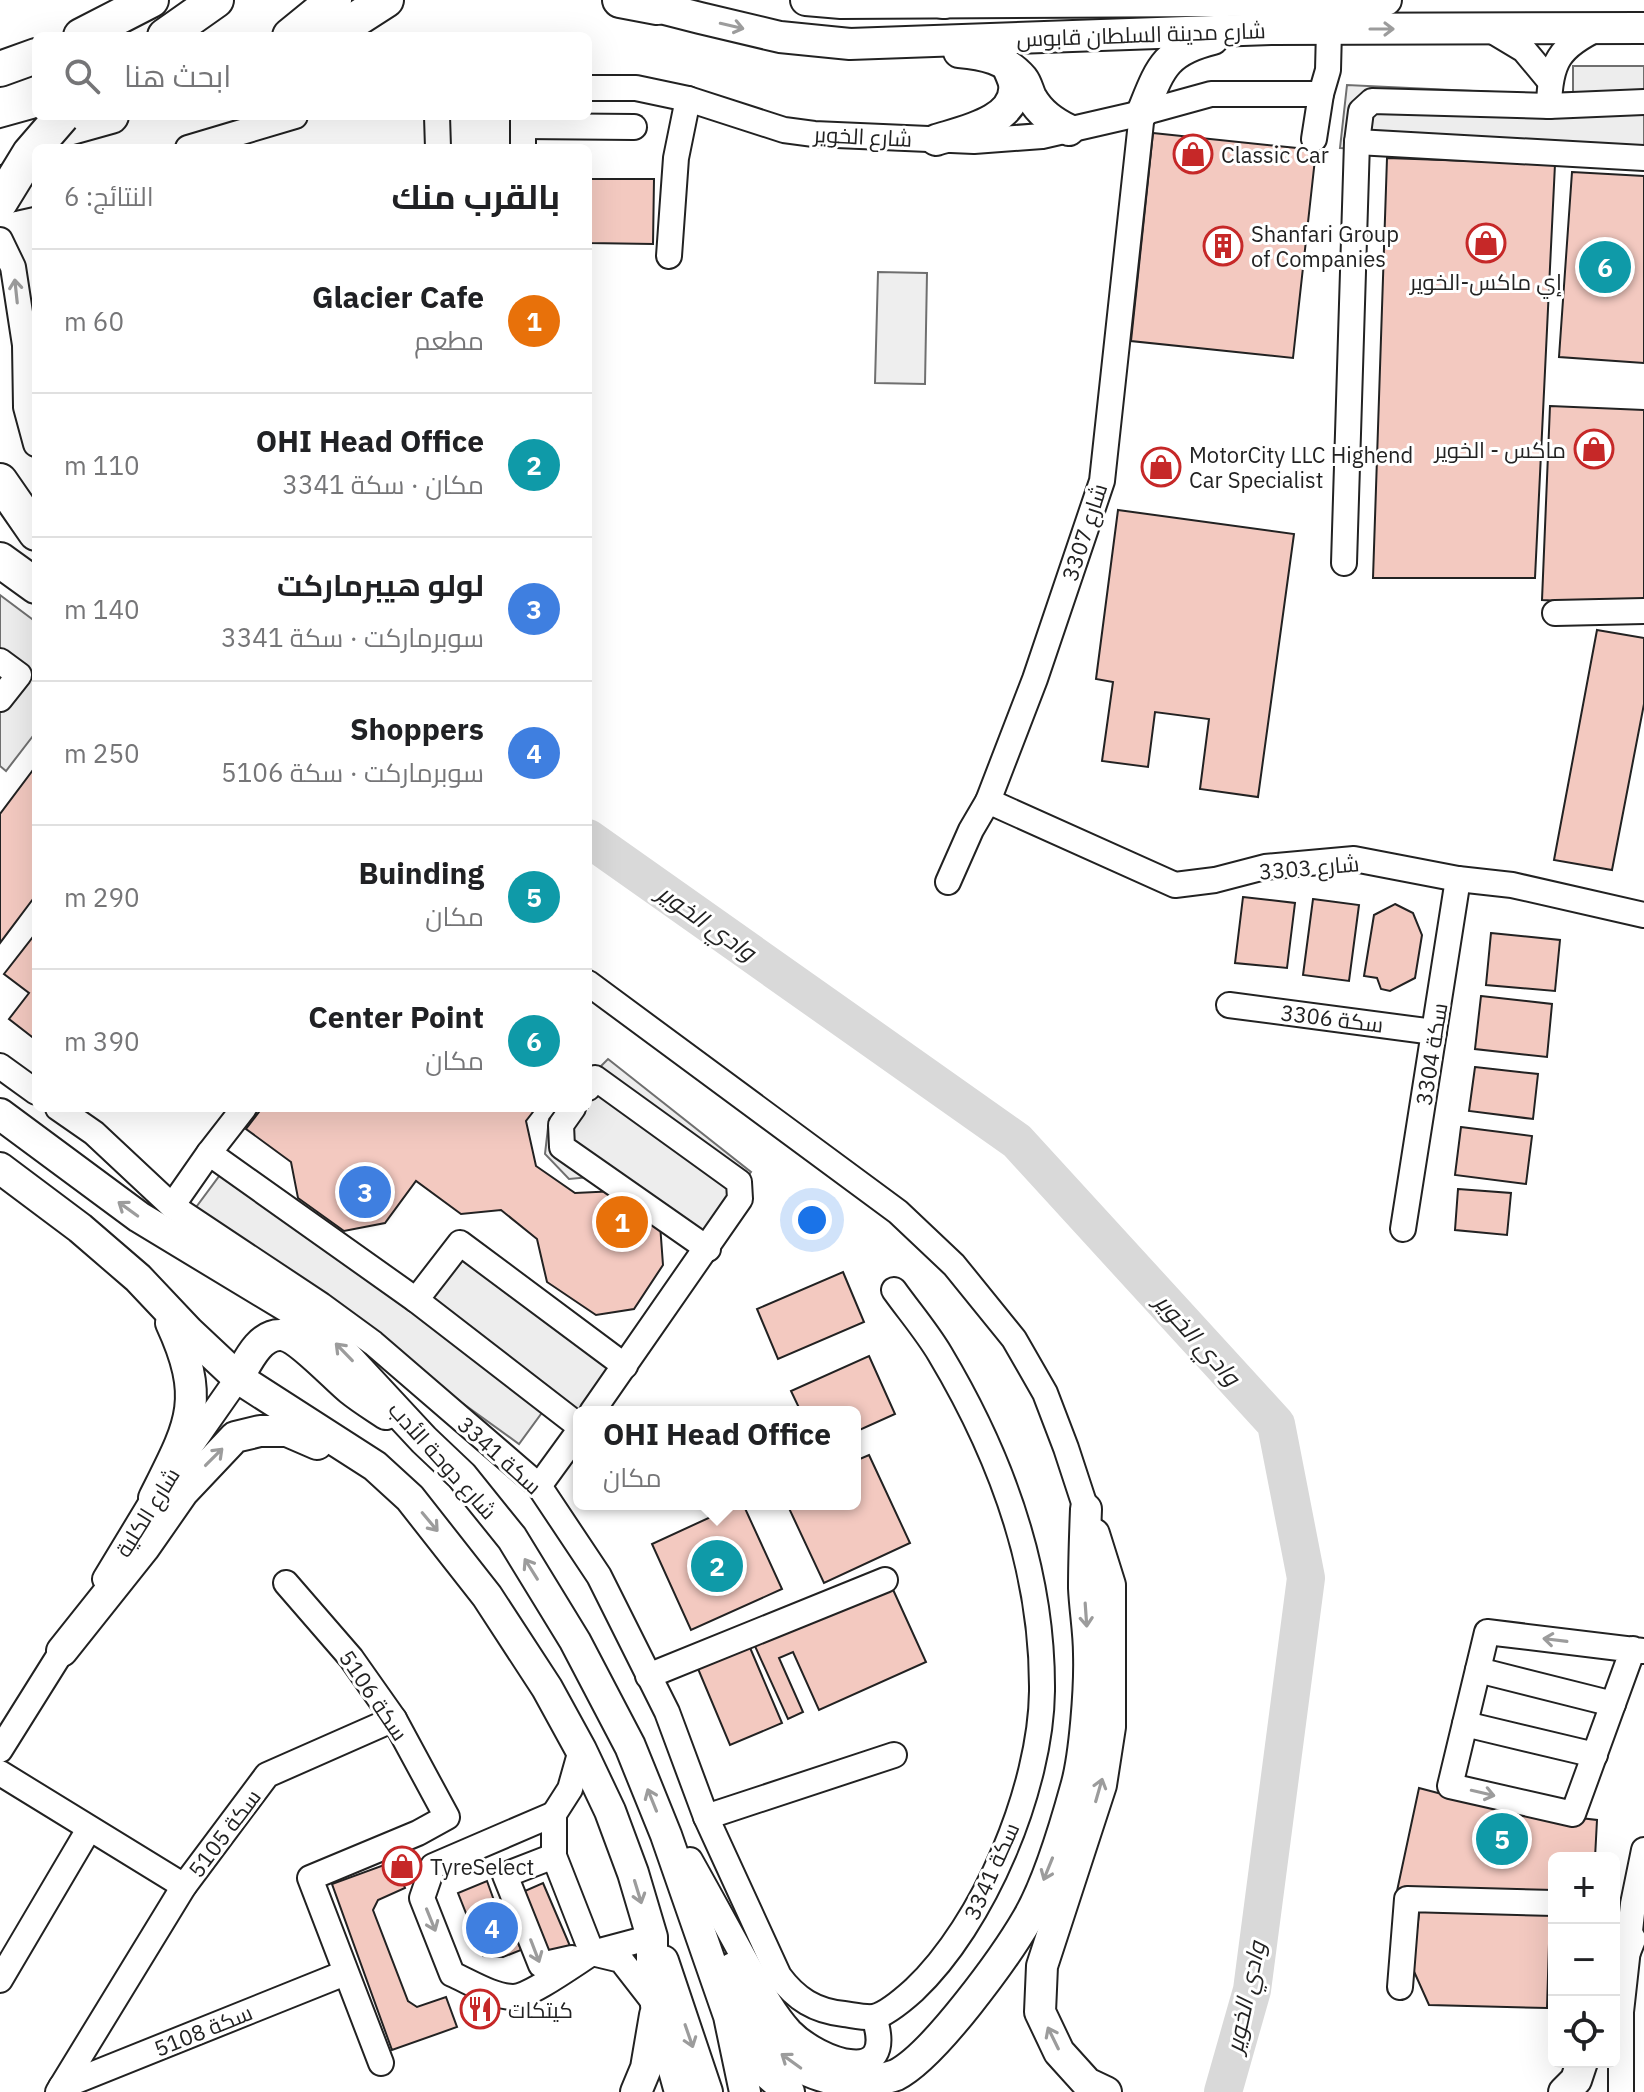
<!DOCTYPE html>
<html lang="ar">
<head>
<meta charset="utf-8">
<style>
	body { margin:0; font-family:"IBM Plex Sans",Cairo,sans-serif; background:#f6f6f6; color:#202124; direction:rtl }
	.controls { position:absolute; right:24px; bottom:24px; display:grid; overflow:hidden; border-radius:12px; box-shadow:0 8px 32px #0002 }
	.controls button { width:72px; height:72px; display:grid; place-items:center; padding:0; border:0; border-bottom:2px solid #e0e0e0; background:#fff; color:#202124; font:40px sans-serif }
	.you { position:absolute; left:812px; top:1220px; width:28px; height:28px; margin:-20px; border:6px solid #fff; border-radius:50%; background:#1a73e8; box-shadow:0 0 0 12px #1a73e833 }
	.badge { display:grid; place-items:center; width:52px; height:52px; border-radius:50%; background:#c62828; color:#fff; font-size:26px; font-weight:700 }
	.pin { position:absolute; translate:-50% -50%; border:4px solid #fff; box-shadow:0 2px 8px #0006 }
	.popup { position:absolute; left:573px; top:1406px; width:288px; height:104px; box-sizing:border-box; display:grid; place-content:center; border-radius:12px; background:#fff; filter:drop-shadow(0 2px 6px #0005); font-size:26px; white-space:nowrap; color:#757577 }
	.popup b { font-size:30px; color:#202124 }
	.popup::after { content:''; position:absolute; left:50%; top:100%; margin-left:-16px; border:16px solid transparent; border-top-color:#fff }
	.list { margin:0; padding:0; list-style:none }
	h2 { display:flex; justify-content:space-between; align-items:center; height:104px; margin:0; padding:0 32px; font-size:34px }
	h2 small { font-size:26px; font-weight:400; color:#757577 }
	.list li { display:grid; grid-template-columns:52px 1fr auto; gap:24px; align-items:center; box-sizing:border-box; height:144px; padding:0 32px; border-top:2px solid #e0e0e0 }
	.list b { display:block; font-size:30px; white-space:nowrap }
	.list p { margin:0; font-size:26px; white-space:nowrap; color:#757577 }
	.list em { font-size:26px; font-style:normal; color:#757577 }
	.icon { flex:none; width:44px; height:44px; fill:none; stroke:currentColor; stroke-width:2; stroke-linecap:round; stroke-linejoin:round }
	.map { position:relative; flex:none; width:1644px; height:2092px; overflow:hidden; direction:ltr }
	.search { position:absolute; background:#fff; box-shadow:0 8px 32px #0002; left:32px; top:32px; width:560px; height:88px; display:flex; align-items:center; gap:20px; box-sizing:border-box; padding:0 28px; border-radius:12px; color:#757577; font-size:30px }
	.panel { position:absolute; background:#fff; box-shadow:0 8px 32px #0002; left:32px; top:144px; width:560px; height:968px; border-radius:12px; direction:rtl }
	.map>svg:first-child { display:block }
</style>
</head>
<body>
<div class="map">
<svg width="1644" height="2092" viewBox="0 0 1644 2092">
	<rect width="100%" height="100%" fill="#fff"/>
	<!-- green -->
	<polygon fill="#eee" stroke="#6f6f6f" stroke-width="2" points="878,272 927,273 925,384 875,383"/>
	<!-- parking -->
	<g fill="#ededed" stroke="#6f6f6f" stroke-width="2">
		<polygon points="1573,66 1644,66 1644,162 1340,148 1347,85 1538,94 1573,92"/>
		<polygon points="0,595 36,622 36,732 6,771 0,766"/>
		<polygon points="608,1059 751,1172 694,1246 601,1176 569,1179 545,1154 549,1119 560,1108 588,1108 588,1079"/>
		<polygon points="220,1175 417,1316 461,1256 614,1366 581,1412 552,1399 519,1444 194,1210"/>
	</g>
	<g fill="none" stroke-linecap="round" stroke-linejoin="round">
		<!-- river -->
		<polyline stroke="#d9d9d9" stroke-width="38" points="588,838 1017,1141 1276,1424 1306,1578 1252,1990 1223,2092"/>
	</g>
	<!-- building -->
	<g fill="#f3c9c0" stroke="#222" stroke-width="2">
		<polygon points="1153,133 1316,150 1293,358 1131,341"/>
		<polygon points="1387,158 1555,164 1535,578 1373,578"/>
		<polygon points="1572,172 1644,176 1644,363 1559,357"/>
		<polygon points="588,179 654,179 653,244 588,243"/>
		<polygon points="1550,406 1644,410 1644,605 1542,600"/>
		<polygon points="1118,510 1294,534 1258,797 1200,789 1209,719 1155,712 1148,767 1102,761 1113,682 1096,679"/>
		<polygon points="1597,630 1644,638 1644,704 1612,870 1554,860"/>
		<polygon points="36,766 36,895 0,943 0,814"/>
		<polygon points="1243,897 1295,903 1287,968 1235,963"/>
		<polygon points="1313,899 1359,905 1349,981 1303,975"/>
		<polygon points="1395,904 1413,913 1422,935 1415,978 1390,991 1381,989 1377,978 1364,976 1374,915"/>
		<polygon points="36,933 36,1040 9,1019 29,993 4,974"/>
		<polygon points="1491,933 1560,940 1555,991 1486,985"/>
		<polygon points="1481,996 1552,1004 1547,1057 1475,1049"/>
		<polygon points="1475,1067 1538,1074 1533,1119 1469,1111"/>
		<polygon points="262,1108 536,1108 526,1121 536,1166 575,1193 617,1191 660,1224 663,1265 634,1309 596,1315 547,1282 537,1239 501,1210 461,1214 416,1181 385,1223 344,1231 298,1198 291,1162 246,1129"/>
		<polygon points="1461,1127 1532,1136 1526,1184 1455,1175"/>
		<polygon points="1458,1189 1511,1193 1507,1235 1455,1230"/>
		<polygon points="843,1272 864,1322 778,1359 757,1309"/>
		<polygon points="869,1356 895,1414 855,1432 855,1412 801,1412 791,1391"/>
		<polygon points="869,1455 910,1543 824,1583 787,1504 855,1504 855,1461"/>
		<polygon points="739,1504 743,1504 782,1589 691,1630 652,1544"/>
		<polygon points="890,1583 926,1662 819,1710 793,1652 779,1658 803,1712 788,1719 754,1644"/>
		<polygon points="748,1643 782,1723 730,1745 696,1664"/>
		<polygon points="1419,1788 1495,1808 1597,1820 1595,1858 1554,1858 1554,1893 1397,1891"/>
		<polygon points="395,1861 405,1888 378,1900 373,1910 408,2001 417,2007 446,1997 457,2027 392,2050 332,1884"/>
		<polygon points="487,1881 496,1906 503,1903 521,1950 503,1957 483,1956 458,1893"/>
		<polygon points="543,1883 570,1946 545,1956 518,1894"/>
		<polygon points="1420,1906 1550,1912 1547,2008 1429,2005 1412,1967"/>
	</g>
	<g fill="none" stroke-linecap="round" stroke-linejoin="round">
		<!-- minor casing -->
		<g stroke="#222" stroke-width="28">
			<g id="minor">
				<polyline points="1489,29 1524,50 1549,80"/>
				<polyline points="588,88 636,88 688,99 784,130 814,134 974,141 1042,136 1142,113 1211,94 1321,94"/>
				<path d="M1549,106C1550,62 1559,47 1599,28"/>
				<polyline points="437,116 438,148"/>
				<polyline points="523,116 523,148"/>
				<polyline points="523,126 634,127"/>
				<polyline points="1314,139 1321,94 1328,70 1329,30"/>
				<polyline points="1357,142 1644,158"/>
				<polyline points="188,148 295,116"/>
				<polyline points="0,201 36,193"/>
				<polyline points="0,240 13,267 25,345 26,407 36,444"/>
				<polyline points="669,256 676,158 688,99"/>
				<polyline points="1344,563 1357,142 1361,111 1372,101 1549,106 1644,102"/>
				<polyline points="1555,613 1644,611"/>
				<polyline points="0,661 19,675 0,699"/>
				<polyline points="988,801 1175,885 1215,880 1265,867 1354,859 1458,879 1512,885 1644,915"/>
				<polyline points="948,882 971,830 988,801 1035,679 1102,481 1142,113"/>
				<polyline points="588,983 898,1212 954,1265 1014,1339 1045,1393 1066,1448 1086,1509"/>
				<polyline points="1229,1005 1434,1032"/>
				<polyline points="0,1066 36,1092"/>
				<polyline points="588,1088 595,1078 739,1182 740,1199 592,1412"/>
				<path d="M58,1108L94,1133L172,1206L321,1305L373,1343L539,1486L599,1576L667,1712L706,1817L779,1976C796,1999 815,2011 844,2014C852,2015 865,2018 874,2017C887,2014 904,1999 914,1990C984,1924 1041,1788 1042,1691C1043,1571 1001,1456 940,1354C927,1332 909,1311 894,1290"/>
				<polyline points="573,1108 561,1125 562,1147 708,1249"/>
				<polyline points="209,1153 244,1108"/>
				<polyline points="172,1206 209,1153 416,1300"/>
				<polyline points="1403,1229 1458,879"/>
				<polyline points="579,1426 416,1300 460,1243 625,1366"/>
				<polyline points="539,1486 579,1431"/>
				<polyline points="105,1579 154,1498 238,1378"/>
				<polyline points="286,1583 351,1658 394,1719 447,1817 418,1833 310,1878 381,2063"/>
				<polyline points="1633,1649 1573,1814 1450,1786 1487,1632 1644,1651"/>
				<polyline points="1478,1670 1613,1704"/>
				<polyline points="648,1676 885,1580"/>
				<polyline points="1465,1724 1595,1755"/>
				<polyline points="0,1750 72,1635"/>
				<polyline points="581,1750 570,1789 554,1814 554,1856 592,1953 652,1937"/>
				<polyline points="0,1773 184,1886"/>
				<path d="M554,1814L433,1866L422,1898L452,1974C470,1982 494,1997 513,1997C529,1997 576,1963 592,1953L621,1960L656,2005"/>
				<polyline points="706,1817 894,1755"/>
				<polyline points="554,1856 505,1875 541,1965 572,1958"/>
				<path d="M690,1860C708,1892 726,1925 744,1958C758,1983 771,2010 790,2031C819,2061 898,2089 874,2017"/>
				<polyline points="0,1980 89,1829"/>
				<polyline points="1400,1987 1407,1899 1554,1903"/>
				<polyline points="61,2087 345,1973"/>
				<polyline points="58,2092 184,1886 267,1775 394,1719"/>
				<polyline points="1621,2092 1621,2012 1633,1904 1644,1850"/>
			</g>
		</g>
		<!-- major casing -->
		<g stroke="#222" stroke-width="34">
			<g id="major">
				<polyline points="644,0 657,7 700,18 780,37 850,44 1271,29 1644,28"/>
				<polyline points="806,0 841,3 1386,0"/>
				<path d="M959,52C984,54 1006,59 1023,79C1027,84 1028,91 1031,97C1040,113 1053,122 1069,130"/>
				<path d="M1142,113C1160,69 1164,51 1213,39"/>
				<path d="M936,140C961,132 1019,121 1014,84C1013,78 1009,71 1007,65"/>
				<polyline points="0,1114 139,1217 288,1307 332,1341 424,1440 462,1476 512,1538 575,1641 630,1746 666,1835 729,2016 745,2092"/>
				<polyline points="0,1168 80,1228 138,1278 189,1332 238,1378 375,1466 410,1498 487,1596 547,1688 581,1750 610,1811 633,1873 652,1937 652,1967 656,2005 680,2092"/>
				<path d="M238,1378C247,1363 259,1334 281,1335C298,1336 335,1377 350,1389C361,1398 374,1406 386,1414"/>
				<path d="M154,1498C190,1426 207,1401 171,1323"/>
				<polyline points="1094,1534 1110,1585 1110,1727 1101,1785 1042,1966 1040,2012 1059,2052 1087,2083 1106,2092"/>
				<polyline points="62,1651 144,1548 183,1492 235,1437 260,1431 287,1431 317,1444"/>
				<polyline points="663,1961 707,2092"/>
				<path d="M733,1968C741,1990 749,2015 763,2034C793,2075 848,2092 896,2075C934,2056 1006,1956 1028,1918C1049,1882 1065,1827 1076,1787C1085,1756 1090,1687 1089,1654C1089,1632 1085,1610 1084,1588C1084,1561 1085,1535 1086,1509"/>
				<polyline points="1614,1979 1630,1939"/>
				<polyline points="739,2035 752,2060 789,2092"/>
				<polyline points="636,2092 646,2068 655,2015"/>
				<polyline points="1564,2092 1576,2080 1582,2062"/>
			</g>
		</g>
		<!-- highway casing -->
		<g stroke="#222" stroke-width="38">
			<g id="highway">
				<polyline points="620,0 657,7"/>
				<polyline points="939,0 944,1"/>
				<polyline points="81,36 151,0"/>
				<polyline points="165,36 216,0"/>
				<polyline points="290,36 334,0"/>
				<polyline points="330,36 386,0"/>
				<polyline points="0,69 36,56"/>
				<polyline points="0,147 111,116"/>
				<polyline points="0,481 36,533"/>
				<polyline points="0,560 36,586"/>
			</g>
		</g>
		<!-- minor -->
		<use href="#minor" stroke="#fff" stroke-width="24"/>
		<!-- major -->
		<use href="#major" stroke="#fff" stroke-width="30"/>
		<!-- highway -->
		<use href="#highway" stroke="#fff" stroke-width="34"/>
		<!-- highway-bridge casing -->
		<g stroke="#222" stroke-width="38" stroke-linecap="butt">
			<polyline id="highway-bridge" points="0,202 30,153 62,116"/>
		</g>
		<!-- highway-bridge -->
		<use href="#highway-bridge" stroke="#fff" stroke-width="34"/>
	</g>
	<!-- one-way arrows -->
	<defs><path id="oneway-shaft" d="M-6 0H5M1.5-3L5.5 0L1.5 3" fill="none" stroke-width="1.6" stroke-linecap="round" stroke-linejoin="round" transform="scale(2)"/></defs>
	<g stroke="#9c9c9c">
		<use href="#oneway-shaft" transform="translate(732 26) rotate(13)"/>
		<use href="#oneway-shaft" transform="translate(1382 29)"/>
		<use href="#oneway-shaft" transform="translate(16 291) rotate(-96)"/>
		<use href="#oneway-shaft" transform="translate(128 1209) rotate(-144)"/>
		<use href="#oneway-shaft" transform="translate(344 1352) rotate(-134)"/>
		<use href="#oneway-shaft" transform="translate(214 1457) rotate(-45)"/>
		<use href="#oneway-shaft" transform="translate(430 1522) rotate(50)"/>
		<use href="#oneway-shaft" transform="translate(531 1569) rotate(-122)"/>
		<use href="#oneway-shaft" transform="translate(1086 1615) rotate(86)"/>
		<use href="#oneway-shaft" transform="translate(1555 1640) rotate(-173)"/>
		<use href="#oneway-shaft" transform="translate(1099 1790) rotate(-74)"/>
		<use href="#oneway-shaft" transform="translate(1483 1793) rotate(13)"/>
		<use href="#oneway-shaft" transform="translate(652 1800) rotate(-112)"/>
		<use href="#oneway-shaft" transform="translate(1048 1869) rotate(112)"/>
		<use href="#oneway-shaft" transform="translate(638 1892) rotate(73)"/>
		<use href="#oneway-shaft" transform="translate(431 1920) rotate(68)"/>
		<use href="#oneway-shaft" transform="translate(535 1951) rotate(69)"/>
		<use href="#oneway-shaft" transform="translate(689 2036) rotate(71)"/>
		<use href="#oneway-shaft" transform="translate(1053 2038) rotate(-116)"/>
		<use href="#oneway-shaft" transform="translate(791 2061) rotate(-144)"/>
	</g>
	<!-- icons -->
	<defs>
		<g id="shop-ring" transform="scale(2)"><circle r="9.5" fill="#fff" stroke="#c62828" stroke-width="1.5"/><path d="M-5-2.5h2.3a2.7 3.5 0 0 1 5.4 0H5L5.5 6h-11ZM-1.5-2.5h3a1.5 2.3 0 0 0-3 0Z" fill="#c62828"/></g>
		<g id="building-ring" transform="scale(2)"><circle r="9.5" fill="#fff" stroke="#c62828" stroke-width="1.5"/><path d="M-4-6H4V6H1V3H-1V6H-4ZM-2.5-4.3h1.7v1.8h-1.7ZM.8-4.3h1.7v1.8H.8ZM-2.5-1h1.7V.8h-1.7ZM.8-1h1.7V.8H.8Z" fill="#c62828"/></g>
		<g id="restaurant-ring" transform="scale(2)"><circle r="9.5" fill="#fff" stroke="#c62828" stroke-width="1.5"/><path d="M-5-6h1v4h1v-4h1v4h1v-4h1v5L-1.5 .5V6h-2V.5L-5-1ZM5-6V6H3V1.5H1.5Q1.5-4 5-6Z" fill="#c62828"/></g>
	</defs>
	<g fill-rule="evenodd">
		<use href="#shop-ring" x="1193" y="154"/>
		<use href="#shop-ring" x="1486" y="243"/>
		<use href="#building-ring" x="1223" y="246"/>
		<use href="#shop-ring" x="1594" y="449"/>
		<use href="#shop-ring" x="1161" y="467"/>
		<use href="#shop-ring" x="402" y="1866"/>
		<use href="#restaurant-ring" x="480" y="2009"/>
	</g>
	<g text-anchor="middle" dominant-baseline="central" stroke-width="6" stroke-linejoin="round" paint-order="stroke">
		<!-- street labels -->
		<g font-size="22" fill="#222" stroke="#fff">
			<text transform="translate(1141 34) rotate(-2)">شارع مدينة السلطان قابوس</text>
			<text transform="translate(863 136) rotate(3)">شارع الخوير</text>
			<text transform="translate(1084 532) rotate(-72)">3307 شارع</text>
			<text transform="translate(1309 867) rotate(-5)">3303 شارع</text>
			<text transform="translate(1332 1018) rotate(7)">سكة 3306</text>
			<text transform="translate(1431 1054) rotate(-81)">سكة 3304</text>
			<text transform="translate(500 1455) rotate(42)">سكة 3341</text>
			<text transform="translate(443 1460) rotate(48)">شارع دوحة الأدب</text>
			<text transform="translate(147 1512) rotate(-58)">شارع الكلية</text>
			<text transform="translate(374 1695) rotate(56)">سكة 5106</text>
			<text transform="translate(224 1833) rotate(-53)">سكة 5105</text>
			<text transform="translate(991 1871) rotate(-66)">سكة 3341</text>
			<text transform="translate(203 2030) rotate(-22)">سكة 5108</text>
		</g>
		<!-- poi labels -->
		<g font-size="22" fill="#222" stroke="#fff" text-anchor="start">
			<text x="1221" y="154">Classic Car</text>
			<text x="1251" y="233">Shanfari Group<tspan x="1251" dy="25">of Companies</tspan></text>
			<text x="1486" y="281" text-anchor="middle">إي ماكس-الخوير</text>
			<text x="1566" y="449" text-anchor="end">ماكس - الخوير</text>
			<text x="1189" y="454">MotorCity LLC Highend<tspan x="1189" dy="25">Car Specialist</tspan></text>
			<text x="430" y="1866">TyreSelect</text>
			<text x="508" y="2009">كيتكات</text>
		</g>
		<!-- water labels -->
		<g font-size="24" font-style="italic" fill="#222" stroke="#fff">
			<text transform="translate(707 922) rotate(35)">وادي الخوير</text>
			<text transform="translate(1198 1339) rotate(48)">وادي الخوير</text>
			<text transform="translate(1245 1997) rotate(-78)">وادي الخوير</text>
		</g>
	</g>
</svg>
<div class="controls">
<button>+</button>
<button>−</button>
<button><svg class="icon" aria-label="locate" viewBox="0 0 24 24"><circle cx="12" cy="12" r="6"/><path d="M12 2v4M12 18v4M2 12h4M18 12h4"/></svg></button>
</div>
<div class="you"></div>
<div class="pin badge" style="left:622px;top:1222px;background:#e8710a">1</div>
<div class="pin badge" style="left:717px;top:1566px;background:#0f9aa8">2</div>
<div class="popup"><b>OHI Head Office</b>مكان</div>
<div class="pin badge" style="left:365px;top:1192px;background:#3f7fe0">3</div>
<div class="pin badge" style="left:492px;top:1928px;background:#3f7fe0">4</div>
<div class="pin badge" style="left:1502px;top:1839px;background:#0f9aa8">5</div>
<div class="pin badge" style="left:1605px;top:267px;background:#0f9aa8">6</div>
<div class="search"><svg class="icon" aria-label="search" viewBox="0 0 24 24"><circle cx="10" cy="10" r="6"/><path d="M15 15l6 6"/></svg>ابحث هنا</div>
<section class="panel">
<h2>بالقرب منك<small>النتائج: 6</small></h2>
<ul class="list">
<li><span class="badge" style="background:#e8710a">1</span><div><b>Glacier Cafe</b><p>مطعم</p></div><em>60 m</em></li>
<li><span class="badge" style="background:#0f9aa8">2</span><div><b>OHI Head Office</b><p>مكان · سكة 3341</p></div><em>110 m</em></li>
<li><span class="badge" style="background:#3f7fe0">3</span><div><b>لولو هيبرماركت</b><p>سوبرماركت · سكة 3341</p></div><em>140 m</em></li>
<li><span class="badge" style="background:#3f7fe0">4</span><div><b>Shoppers</b><p>سوبرماركت · سكة 5106</p></div><em>250 m</em></li>
<li><span class="badge" style="background:#0f9aa8">5</span><div><b>Buinding</b><p>مكان</p></div><em>290 m</em></li>
<li><span class="badge" style="background:#0f9aa8">6</span><div><b>Center Point</b><p>مكان</p></div><em>390 m</em></li>
</ul>
</section>
</div>
</body>
</html>
